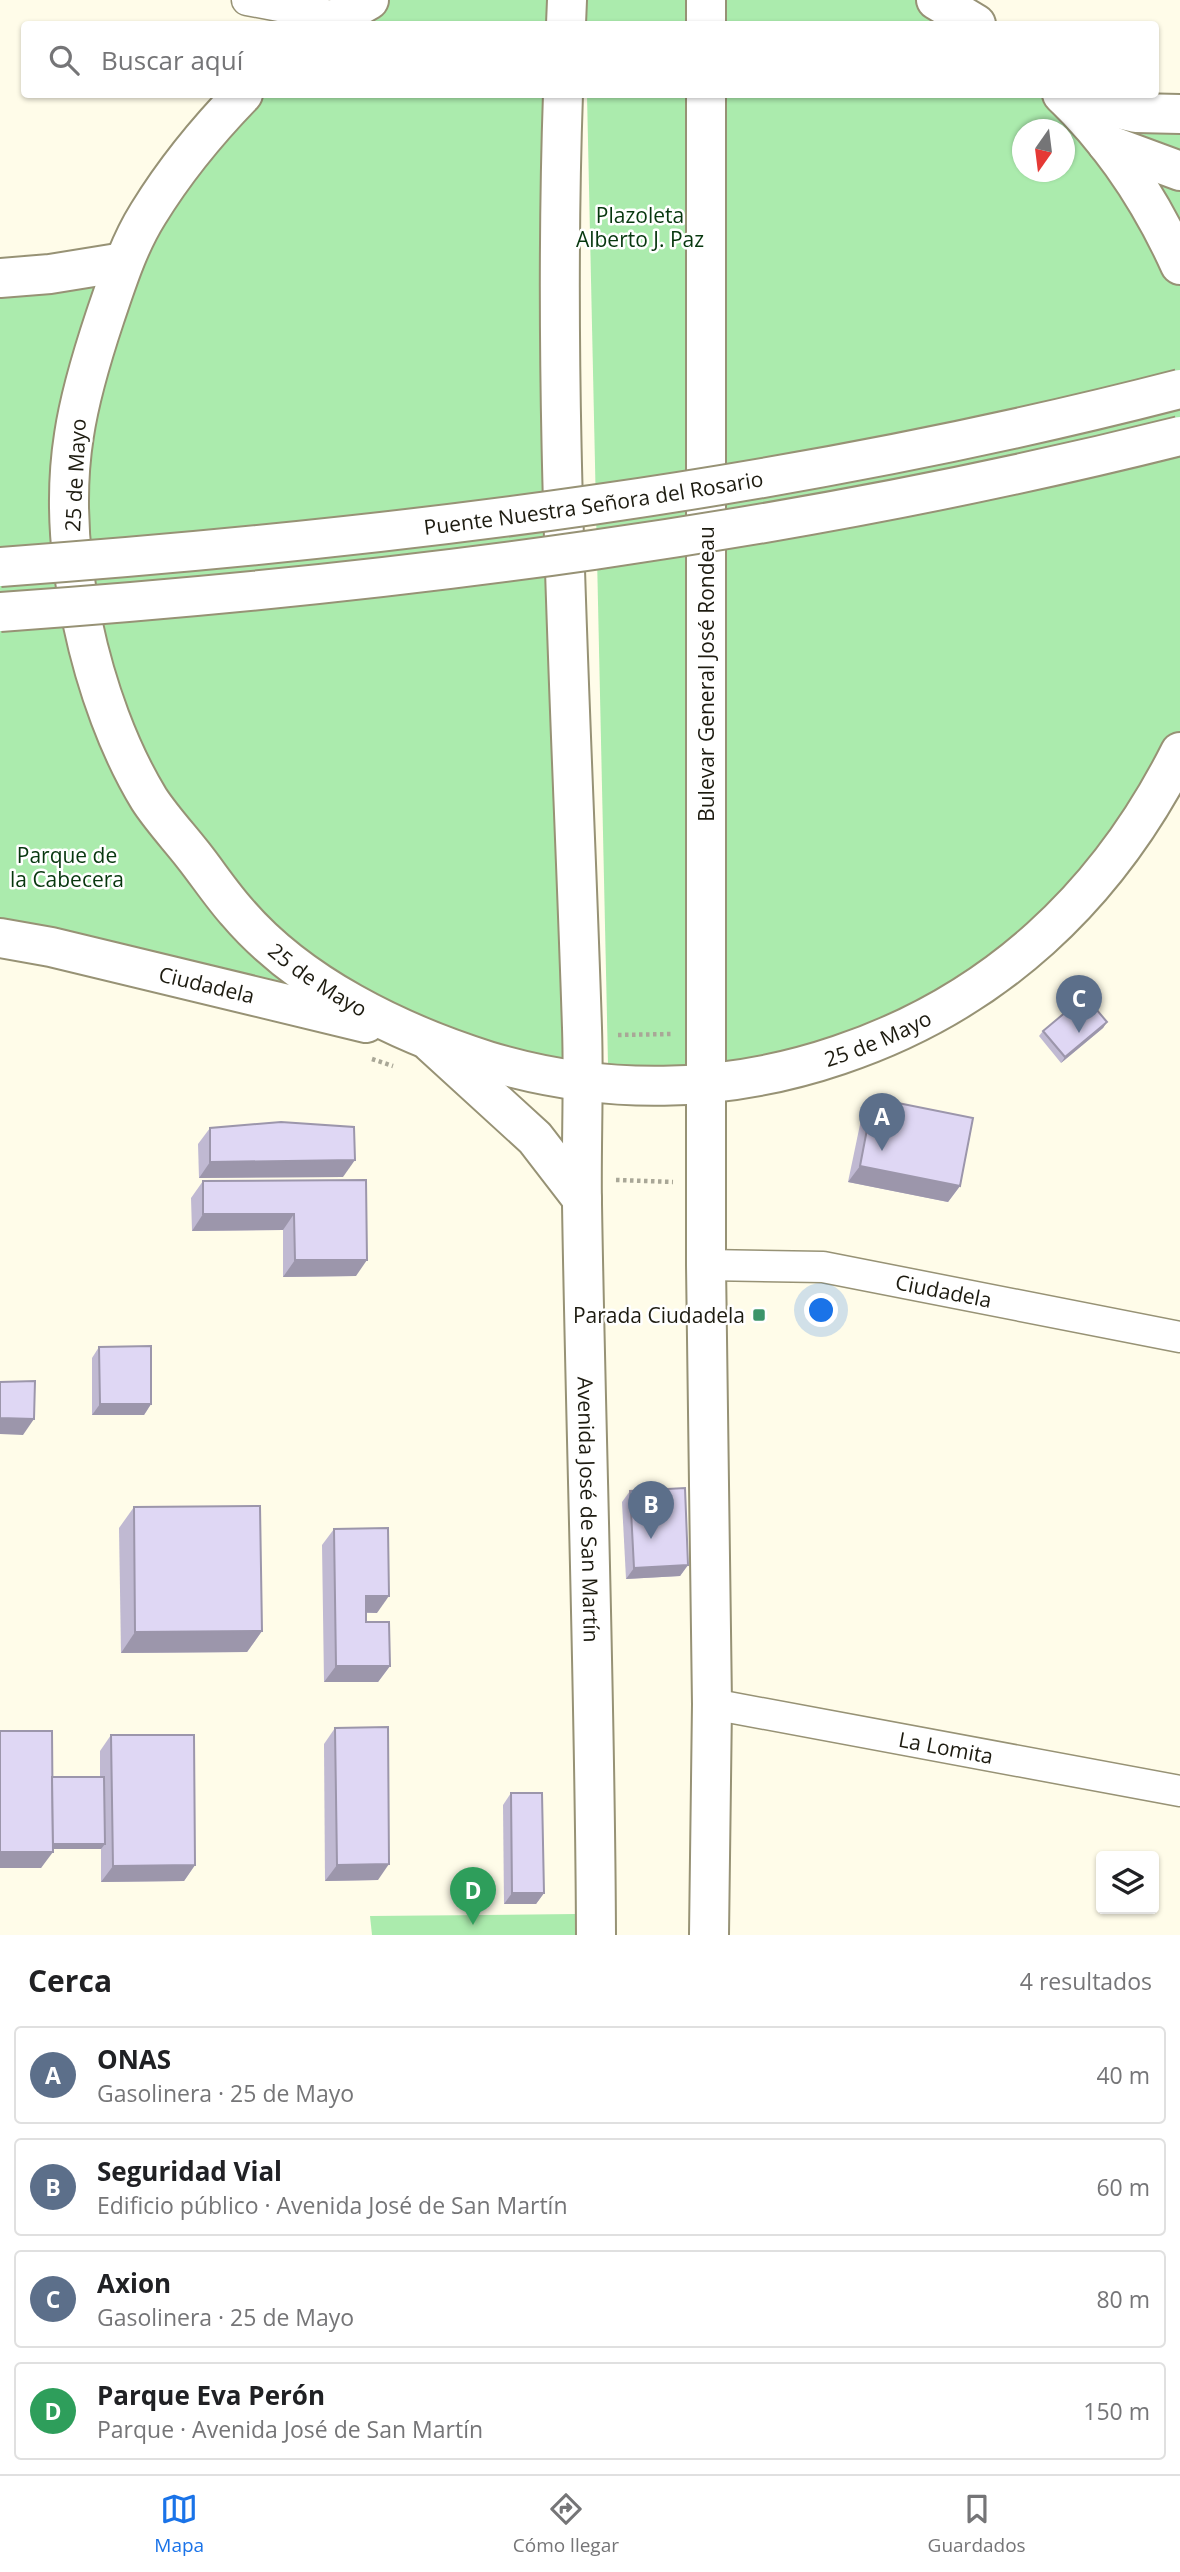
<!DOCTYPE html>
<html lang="es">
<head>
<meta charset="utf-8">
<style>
	body { margin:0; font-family:"Open Sans",sans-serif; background:#f6f6f6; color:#202124 }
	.controls { position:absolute; right:21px; bottom:21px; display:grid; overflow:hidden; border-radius:7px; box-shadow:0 2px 5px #0004 }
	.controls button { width:63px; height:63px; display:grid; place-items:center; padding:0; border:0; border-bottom:2px solid #e0e0e0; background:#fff; color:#202124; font:35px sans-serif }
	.compass { position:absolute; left:1012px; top:119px; width:63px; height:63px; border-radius:50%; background:#fff; box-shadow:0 2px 5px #0004; rotate:194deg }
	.you { position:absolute; left:822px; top:1311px; width:24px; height:24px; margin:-18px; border:5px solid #fff; border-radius:50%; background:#1a73e8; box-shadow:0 0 0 10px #1a73e833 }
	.badge { display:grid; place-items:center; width:46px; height:46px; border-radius:50%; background:#1a73e8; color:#fff; font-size:23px; font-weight:700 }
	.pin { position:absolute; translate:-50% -58px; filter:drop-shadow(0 2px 4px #0008) }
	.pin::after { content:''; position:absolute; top:37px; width:24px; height:21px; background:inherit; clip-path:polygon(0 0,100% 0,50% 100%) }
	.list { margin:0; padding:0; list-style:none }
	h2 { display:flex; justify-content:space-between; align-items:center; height:91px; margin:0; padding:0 28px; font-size:30px }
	h2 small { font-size:23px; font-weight:400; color:#757577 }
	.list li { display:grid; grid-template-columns:46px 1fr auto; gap:21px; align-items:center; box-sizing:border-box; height:98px; margin:0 14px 14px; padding:0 14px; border:2px solid #e0e0e0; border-radius:7px }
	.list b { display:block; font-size:26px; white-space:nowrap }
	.list p { margin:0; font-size:23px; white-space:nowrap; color:#757577 }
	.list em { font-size:23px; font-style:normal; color:#757577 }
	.icon { flex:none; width:38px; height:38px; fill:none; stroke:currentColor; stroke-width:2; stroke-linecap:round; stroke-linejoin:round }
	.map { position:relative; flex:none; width:1180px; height:1935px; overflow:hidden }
	.search { position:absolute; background:#fff; box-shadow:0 2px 5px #0004; left:21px; right:21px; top:21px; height:77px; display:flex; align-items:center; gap:18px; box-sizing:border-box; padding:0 24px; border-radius:7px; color:#757577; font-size:26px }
	.sheet { height:539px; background:#fff }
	nav { display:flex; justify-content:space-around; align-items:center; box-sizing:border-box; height:98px; border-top:2px solid #e0e0e0; background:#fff; font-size:19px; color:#757577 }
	nav a { display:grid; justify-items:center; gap:4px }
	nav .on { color:#1a73e8 }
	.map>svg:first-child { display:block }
</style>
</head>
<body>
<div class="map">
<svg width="1180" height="1935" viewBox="0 0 1180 1935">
	<rect width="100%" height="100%" fill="#fffce9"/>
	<!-- green -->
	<g fill="#abebad" fill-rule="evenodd">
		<polygon points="369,0 567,0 566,24 327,24"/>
		<rect x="585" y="0" width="104" height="24"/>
		<polygon points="706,0 936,0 976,24 706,24"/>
		<path d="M1062,94L1180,114V752L1154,803L961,1000L707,1085L706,95ZM1023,130H1064V172H1023Z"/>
		<polygon points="243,95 563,95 582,1083 0,938 0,278 124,262"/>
		<polygon points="587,95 690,95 691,1055 686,1069 608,1064"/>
		<polygon points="576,1914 576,1935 372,1935 370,1916"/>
	</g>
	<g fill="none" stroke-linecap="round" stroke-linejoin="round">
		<!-- minor casing -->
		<g stroke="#979275" stroke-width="33">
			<g id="minor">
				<polyline points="247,0 337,17"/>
				<path id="s1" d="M706,1265L823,1267L1180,1337"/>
				<path id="s2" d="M712,1704L1180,1791"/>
			</g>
		</g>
		<!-- secondary casing -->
		<g stroke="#979275" stroke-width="42">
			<g id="secondary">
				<polyline points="936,0 976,24"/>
				<polyline points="327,24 369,0"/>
				<path id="s3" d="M243,94C207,131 175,170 148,214C128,246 117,282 105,317C92,356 80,395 74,435C56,548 90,702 149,799C162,819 179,837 193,855C208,874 221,894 237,912C299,985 399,1033 488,1061C604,1096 724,1094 839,1055C994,1003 1107,897 1180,752"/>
				<path d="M1062,94C1112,142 1152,203 1180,265"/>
				<polyline points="1064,96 1136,113 1180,114"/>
				<polyline points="0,278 50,274 124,262"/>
				<path id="s4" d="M0,938L51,947L366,1023"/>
			</g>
		</g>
		<!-- primary casing -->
		<g stroke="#979275" stroke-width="42">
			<g id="primary">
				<polyline points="566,24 567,0"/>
				<polyline points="706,24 706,0"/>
				<path id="s5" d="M563,94C552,406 572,717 582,1028C584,1087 581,1146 582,1204C586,1448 595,1691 596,1935"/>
				<polyline points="706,94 706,1265 712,1704 709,1935"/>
				<polyline points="431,1043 535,1138 582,1199"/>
			</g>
		</g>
		<!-- motorway casing -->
		<g stroke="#979275" stroke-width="42">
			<polyline id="motorway" points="1107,144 1180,171"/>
		</g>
		<!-- path -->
		<g stroke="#a9a797" stroke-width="4.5" stroke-dasharray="3.5 3.5" stroke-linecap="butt">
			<polyline points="618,1035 673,1034"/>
			<polyline points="372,1059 393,1066"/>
			<polyline points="616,1180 673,1182"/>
		</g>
		<!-- minor -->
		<use href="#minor" stroke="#fff" stroke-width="30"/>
		<!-- secondary -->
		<use href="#secondary" stroke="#fff" stroke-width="38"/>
		<!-- primary -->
		<use href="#primary" stroke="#fff" stroke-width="38"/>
		<!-- motorway -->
		<use href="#motorway" stroke="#fff" stroke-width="38"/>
		<!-- motorway-bridge casing -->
		<g stroke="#979275" stroke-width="42" stroke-linecap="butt">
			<g id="motorway-bridge">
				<path id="s6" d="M0,567C398,538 793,489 1180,389"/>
				<path d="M0,612C397,584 793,533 1180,436"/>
			</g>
		</g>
		<!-- motorway-bridge -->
		<use href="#motorway-bridge" stroke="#fff" stroke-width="38"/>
	</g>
	<!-- wall -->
	<g fill="#c0b9d2">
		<polygon points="1107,1022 1103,1028 1061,1063 1039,1036 1043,1031"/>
		<polygon points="873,1098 960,1186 948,1202 848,1182 862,1115"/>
		<polygon points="210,1128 343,1177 199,1178 198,1144"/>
		<polygon points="366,1180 356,1276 283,1277 283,1230 192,1231 191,1198 203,1181"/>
		<polygon points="99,1347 151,1404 144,1415 92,1415 92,1358"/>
		<polygon points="630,1491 688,1565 680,1576 626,1579 622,1502"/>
		<polygon points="134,1507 262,1631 247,1652 121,1653 119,1528"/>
		<polygon points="334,1529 377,1613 366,1613 366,1622 390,1666 378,1682 324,1682 322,1545"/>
		<polygon points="335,1728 378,1880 325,1881 324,1744"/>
		<polygon points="111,1735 195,1865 184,1881 101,1882 101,1849 53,1849 41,1868 52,1777 100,1777 100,1751"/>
		<polygon points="511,1793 544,1893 536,1904 504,1904 503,1805"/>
	</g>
	<!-- shaded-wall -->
	<g fill="#9c96ab">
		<polygon points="1107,1022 1103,1028 1061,1063 1065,1057"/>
		<polygon points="355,1160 343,1177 199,1178 210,1162"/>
		<polygon points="860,1166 960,1186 948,1202 848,1182"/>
		<polygon points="203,1214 294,1214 283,1230 192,1231"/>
		<polygon points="295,1260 367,1260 356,1276 283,1277"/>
		<polygon points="100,1404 151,1404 144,1415 92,1415"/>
		<polygon points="0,1418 34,1419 23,1435 0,1434"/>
		<polygon points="688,1565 680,1576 626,1579 634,1568"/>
		<polygon points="366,1596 389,1596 377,1613 355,1612"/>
		<polygon points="262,1631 247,1652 121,1653 135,1632"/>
		<polygon points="336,1666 390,1666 378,1682 324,1682"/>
		<polygon points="45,1844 105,1844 101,1849 41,1849"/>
		<polygon points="0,1852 53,1852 41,1868 0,1868"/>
		<polygon points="389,1864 378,1880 325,1881 337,1865"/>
		<polygon points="195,1865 184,1881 101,1882 113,1866"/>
		<polygon points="512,1893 544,1893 536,1904 504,1904"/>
	</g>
	<!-- building -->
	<g fill="#dfd7f4" stroke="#9c96ab" stroke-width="2">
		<polygon points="1085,996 1107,1022 1065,1057 1043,1031"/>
		<polygon points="873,1098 973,1118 960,1186 860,1166"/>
		<polygon points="281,1122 354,1127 355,1160 210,1162 210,1128"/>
		<polygon points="366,1180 367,1260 295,1260 294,1214 203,1214 203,1181"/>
		<polygon points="151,1346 151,1404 100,1404 99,1347"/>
		<polygon points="35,1381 34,1419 0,1418 0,1382"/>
		<polygon points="685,1488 688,1565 634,1568 630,1491"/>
		<polygon points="260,1506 262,1631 135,1632 134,1507"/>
		<polygon points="388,1528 389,1596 366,1596 366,1622 389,1622 390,1666 336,1666 334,1529"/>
		<polygon points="388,1727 389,1864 337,1865 335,1728"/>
		<polygon points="0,1731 52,1731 53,1852 0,1852"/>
		<polygon points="111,1735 194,1735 195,1865 113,1866"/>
		<polygon points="52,1777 104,1777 105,1844 53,1844"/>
		<polygon points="511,1793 542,1793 544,1893 512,1893"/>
	</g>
	<!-- markers -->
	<rect fill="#3b9469" stroke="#fff" stroke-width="2.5" x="752" y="1308" width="14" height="14" rx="3.5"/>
	<g text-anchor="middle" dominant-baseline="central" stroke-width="5" stroke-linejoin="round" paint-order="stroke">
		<!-- park labels -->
		<g font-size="21" fill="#07370e" stroke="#fff">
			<text x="640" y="215">Plazoleta<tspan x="640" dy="24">Alberto J. Paz</tspan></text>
			<text x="67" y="855">Parque de<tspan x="67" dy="24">la Cabecera</tspan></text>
		</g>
		<!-- street labels -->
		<g font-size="21" fill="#1d1b10" stroke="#fff">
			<text transform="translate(75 475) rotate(-87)">25 de Mayo</text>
			<text stroke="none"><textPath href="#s6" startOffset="597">Puente Nuestra Señora del Rosario</textPath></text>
			<text transform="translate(706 674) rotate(-90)">Bulevar General José Rondeau</text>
			<text stroke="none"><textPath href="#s3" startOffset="1015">25 de Mayo</textPath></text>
			<text stroke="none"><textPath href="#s4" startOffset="212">Ciudadela</textPath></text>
			<text stroke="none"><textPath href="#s3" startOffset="1603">25 de Mayo</textPath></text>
			<text stroke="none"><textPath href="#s1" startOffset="240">Ciudadela</textPath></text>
			<text stroke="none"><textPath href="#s5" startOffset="1416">Avenida José de San Martín</textPath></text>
			<text stroke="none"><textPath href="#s2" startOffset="238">La Lomita</textPath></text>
		</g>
		<!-- poi labels -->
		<g font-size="21" fill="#1d1b10" stroke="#fff" text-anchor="end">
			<text x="745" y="1315">Parada Ciudadela</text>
		</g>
	</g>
</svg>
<div class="controls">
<button><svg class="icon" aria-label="layers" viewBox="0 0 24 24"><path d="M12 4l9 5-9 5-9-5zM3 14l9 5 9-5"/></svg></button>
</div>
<svg class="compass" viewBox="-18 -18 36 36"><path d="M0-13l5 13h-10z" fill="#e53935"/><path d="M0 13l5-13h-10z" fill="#757577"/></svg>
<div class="you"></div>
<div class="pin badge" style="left:882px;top:1151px;background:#5c6f8a">A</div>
<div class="pin badge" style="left:651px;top:1539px;background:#5c6f8a">B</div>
<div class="pin badge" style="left:1079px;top:1033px;background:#5c6f8a">C</div>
<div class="pin badge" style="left:473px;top:1925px;background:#2e9e5b">D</div>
<div class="search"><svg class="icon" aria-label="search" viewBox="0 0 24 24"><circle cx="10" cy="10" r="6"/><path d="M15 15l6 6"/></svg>Buscar aquí</div>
</div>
<section class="sheet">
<h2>Cerca<small>4 resultados</small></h2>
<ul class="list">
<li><span class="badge" style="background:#5c6f8a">A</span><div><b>ONAS</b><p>Gasolinera · 25 de Mayo</p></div><em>40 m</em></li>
<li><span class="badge" style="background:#5c6f8a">B</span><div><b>Seguridad Vial</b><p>Edificio público · Avenida José de San Martín</p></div><em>60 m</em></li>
<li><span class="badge" style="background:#5c6f8a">C</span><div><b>Axion</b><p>Gasolinera · 25 de Mayo</p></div><em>80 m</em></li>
<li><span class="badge" style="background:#2e9e5b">D</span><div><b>Parque Eva Perón</b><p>Parque · Avenida José de San Martín</p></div><em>150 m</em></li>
</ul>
</section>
<nav>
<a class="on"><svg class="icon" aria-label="map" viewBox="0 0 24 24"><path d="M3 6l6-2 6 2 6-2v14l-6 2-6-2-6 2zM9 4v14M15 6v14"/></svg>Mapa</a>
<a><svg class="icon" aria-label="directions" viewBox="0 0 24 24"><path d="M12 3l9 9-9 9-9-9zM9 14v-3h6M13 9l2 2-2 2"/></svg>Cómo llegar</a>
<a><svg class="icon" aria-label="saved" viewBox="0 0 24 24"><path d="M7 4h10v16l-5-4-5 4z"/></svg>Guardados</a>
</nav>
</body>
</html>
